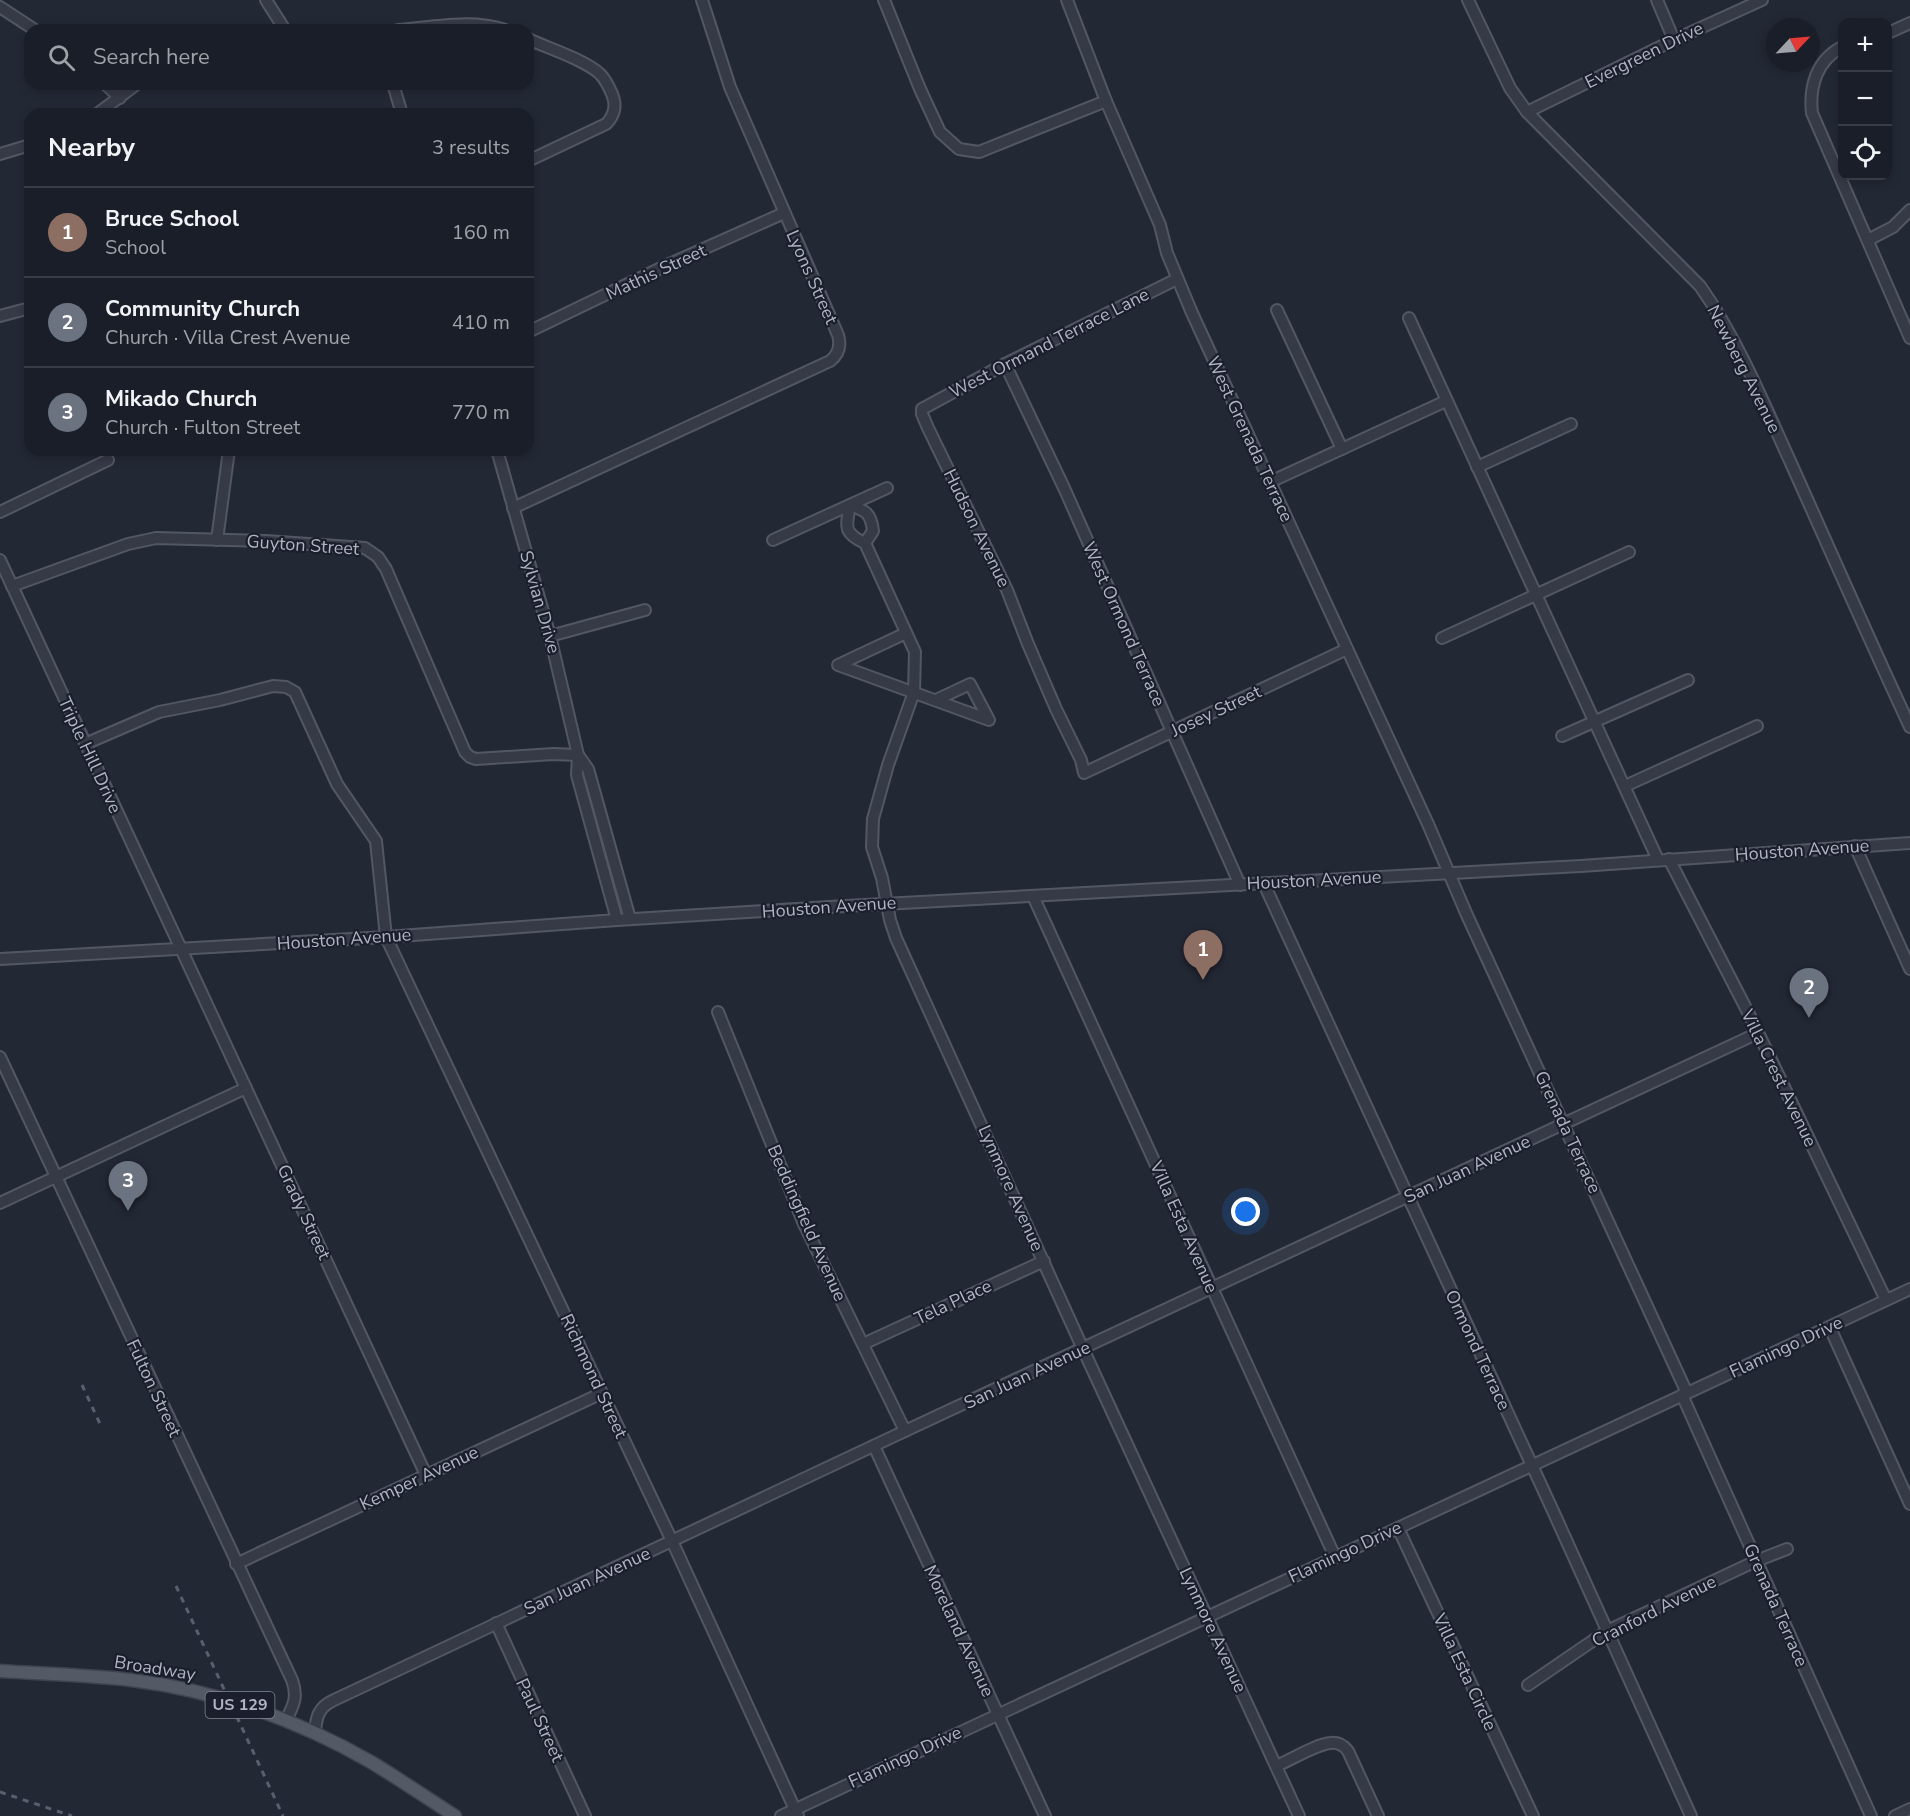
<!DOCTYPE html>
<html lang="en">
<head>
<meta charset="utf-8">
<style>
	body { margin:0; font-family:"Nunito Sans",sans-serif; background:#272b34; color:#f1f3f6 }
	.controls { position:absolute; right:18px; top:18px; display:grid; overflow:hidden; border-radius:12px; box-shadow:0 3px 9px #0003 }
	.controls button { width:54px; height:54px; display:grid; place-items:center; padding:0; border:0; border-bottom:2px solid #383c45; background:#1a1e28; color:#f1f3f6; font:30px sans-serif }
	.compass { position:absolute; left:1766px; top:18px; width:54px; height:54px; border-radius:50%; background:#1a1e28; box-shadow:0 3px 9px #0003; rotate:64deg }
	.you { position:absolute; left:1246px; top:1212px; width:21px; height:21px; margin:-15px; border:4px solid #fff; border-radius:50%; background:#1a73e8; box-shadow:0 0 0 9px #1a73e833 }
	.badge { display:grid; place-items:center; width:39px; height:39px; border-radius:50%; background:#d93025; color:#fff; font-size:20px; font-weight:700 }
	.pin { position:absolute; translate:-50% -50px; filter:drop-shadow(0 2px 3px #0008) }
	.pin::after { content:''; position:absolute; top:32px; width:21px; height:18px; background:inherit; clip-path:polygon(0 0,100% 0,50% 100%) }
	.list { margin:0; padding:0; list-style:none }
	h2 { display:flex; justify-content:space-between; align-items:center; height:78px; margin:0; padding:0 24px; font-size:26px }
	h2 small { font-size:20px; font-weight:400; color:#9fa2a8 }
	.list li { display:grid; grid-template-columns:39px 1fr auto; gap:18px; align-items:center; box-sizing:border-box; height:90px; padding:0 24px; border-top:2px solid #383c45 }
	.list b { display:block; font-size:22px; white-space:nowrap }
	.list p { margin:0; font-size:20px; white-space:nowrap; color:#9fa2a8 }
	.list em { font-size:20px; font-style:normal; color:#9fa2a8 }
	.icon { flex:none; width:33px; height:33px; fill:none; stroke:currentColor; stroke-width:2; stroke-linecap:round; stroke-linejoin:round }
	.map { position:relative; flex:none; width:1910px; height:1816px; overflow:hidden }
	.search { position:absolute; background:#1a1e28; box-shadow:0 3px 9px #0003; left:24px; top:24px; width:510px; height:66px; display:flex; align-items:center; gap:15px; box-sizing:border-box; padding:0 21px; border-radius:18px; color:#9fa2a8; font-size:22px }
	.panel { position:absolute; background:#1a1e28; box-shadow:0 3px 9px #0003; left:24px; top:108px; width:510px; height:348px; border-radius:18px }
	.map>svg:first-child { display:block }
</style>
</head>
<body>
<div class="map">
<svg width="1910" height="1816" viewBox="0 0 1910 1816">
	<rect width="100%" height="100%" fill="#232835"/>
	<g fill="none" stroke-linecap="round" stroke-linejoin="round">
		<!-- minor casing -->
		<g stroke="#535764" stroke-width="14">
			<g id="minor">
				<polyline points="266,0 285,30"/>
				<polyline points="884,0 920,89 940,132 959,149 979,152 1106,101"/>
				<polyline points="1067,0 1106,101 1160,225 1167,253 1192,313 1428,824 1466,913 1687,1393"/>
				<path d="M1468,0L1510,88L1527,112L1700,286C1738,340 1763,402 1790,461C1830,550 1869,639 1910,727"/>
				<polyline points="1657,0 1674,40"/>
				<polyline points="0,7 35,30"/>
				<path d="M398,30C432,27 472,19 505,30"/>
				<polyline points="1888,33 1910,23"/>
				<path d="M528,39C548,48 585,60 600,74C606,80 609,87 612,94C617,106 614,116 606,124L528,161"/>
				<path d="M1842,47C1817,60 1809,86 1812,113L1910,338"/>
				<polyline points="105,84 120,98"/>
				<polyline points="393,84 402,114"/>
				<polyline points="1527,112 1674,40 1762,0"/>
				<polyline points="97,114 137,84"/>
				<polyline points="0,154 30,145"/>
				<polyline points="1868,240 1893,227 1910,210"/>
				<polyline points="1177,279 1005,364 922,409 922,414 928,428 1007,590 1028,644 1056,709 1081,760 1084,773 1347,649"/>
				<polyline points="1277,310 1342,449"/>
				<polyline points="0,316 30,308"/>
				<polyline points="1409,318 1658,860"/>
				<polyline points="528,332 665,266 784,213"/>
				<polyline points="1005,364 1065,490 1240,885"/>
				<polyline points="497,450 550,636 578,755 577,775 617,920"/>
				<polyline points="1477,467 1571,424"/>
				<polyline points="1270,482 1446,401"/>
				<path d="M513,508L830,361C839,354 841,345 838,335L730,87L702,0"/>
				<polyline points="0,512 108,460"/>
				<polyline points="217,540 229,450"/>
				<polyline points="773,540 887,488"/>
				<path d="M865,543L873,531C871,513 866,511 850,505C846,527 843,533 865,543L915,652L914,692L888,765L873,819L872,847L882,878L890,920L896,938L1083,1349L1299,1816"/>
				<polyline points="0,560 426,1475"/>
				<polyline points="12,586 128,544 156,538 266,541 365,548 378,557 386,569 465,752 470,757 476,759 553,754 578,755"/>
				<polyline points="906,633 838,665 989,720 970,684 936,700"/>
				<polyline points="550,636 645,610"/>
				<polyline points="1442,638 1629,552"/>
				<polyline points="1562,736 1688,680"/>
				<polyline points="85,744 159,712 220,700 273,686 286,687 295,692 337,784 376,841 386,937 672,1541 798,1816"/>
				<polyline points="578,755 588,769 630,919"/>
				<polyline points="1625,786 1757,726"/>
				<polyline points="1855,846 1910,969"/>
				<polyline points="1669,859 1752,1020 1886,1300"/>
				<polyline points="1264,884 1553,1511 1691,1816"/>
				<polyline points="1033,896 1335,1557"/>
				<polyline points="0,959 386,937 617,920 846,906 1581,866 1910,843"/>
				<polyline points="718,1012 804,1224 905,1431"/>
				<path d="M0,1057L292,1680C298,1696 294,1705 286,1720"/>
				<polyline points="0,1203 246,1088"/>
				<polyline points="1830,1328 1910,1504"/>
				<polyline points="863,1344 1044,1261"/>
				<polyline points="1682,1395 1871,1816"/>
				<polyline points="874,1446 1045,1816"/>
				<polyline points="1398,1528 1533,1816"/>
				<polyline points="236,1564 602,1393"/>
				<polyline points="496,1623 585,1816"/>
				<polyline points="1528,1685 1607,1631 1756,1561 1787,1549"/>
				<path d="M315,1733C316,1718 318,1708 332,1701L905,1431L1758,1033"/>
				<path d="M1276,1766C1291,1760 1316,1744 1331,1743C1338,1742 1344,1746 1348,1751L1378,1816"/>
				<polyline points="781,1816 1910,1289"/>
				<polyline points="1895,1816 1910,1809"/>
			</g>
		</g>
		<!-- major casing -->
		<g stroke="#3f4350" stroke-width="15">
			<path id="major" d="M0,1671C44,1674 88,1675 131,1680C215,1690 298,1720 371,1762C399,1779 427,1798 455,1816"/>
		</g>
		<!-- minor -->
		<use href="#minor" stroke="#363a46" stroke-width="10"/>
		<!-- major -->
		<use href="#major" stroke="#545966" stroke-width="12"/>
		<!-- rail -->
		<g stroke="#5a5f6f" stroke-width="3" stroke-dasharray="6 6" stroke-linecap="butt">
			<polyline points="82,1385 101,1426"/>
			<polyline points="176,1586 283,1816"/>
			<polyline points="0,1792 72,1816"/>
		</g>
	</g>
	<g text-anchor="middle" dominant-baseline="central" stroke-width="4.5" stroke-linejoin="round" paint-order="stroke">
		<!-- shield labels -->
		<rect fill="#1b1f2b" stroke="#838795" stroke-width="1.5" x="205.5" y="1692" width="69" height="26" rx="4.5"/>
		<g font-size="16" font-weight="bold" fill="#b0b4c3">
			<text x="240" y="1705">US 129</text>
		</g>
		<!-- street labels -->
		<g font-size="18" fill="#b0b4c3" stroke="#1b1f2b">
			<text transform="translate(1644 55) rotate(-26)">Evergreen Drive</text>
			<text transform="translate(656 272) rotate(-25)">Mathis Street</text>
			<text transform="translate(812 277) rotate(66)">Lyons Street</text>
			<text transform="translate(1049 343) rotate(-27)">West Ormand Terrace Lane</text>
			<text transform="translate(1744 369) rotate(63)">Newberg Avenue</text>
			<text transform="translate(1250 439) rotate(65)">West Grenada Terrace</text>
			<text transform="translate(977 528) rotate(64)">Hudson Avenue</text>
			<text transform="translate(303 545) rotate(4)">Guyton Street</text>
			<text transform="translate(540 602) rotate(74)">Sylvian Drive</text>
			<text transform="translate(1124 624) rotate(66)">West Ormond Terrace</text>
			<text transform="translate(1216 711) rotate(-25)">Josey Street</text>
			<text transform="translate(90 755) rotate(65)">Triple Hill Drive</text>
			<text transform="translate(1802 850) rotate(-4)">Houston Avenue</text>
			<text transform="translate(1314 880) rotate(-3)">Houston Avenue</text>
			<text transform="translate(829 907) rotate(-4)">Houston Avenue</text>
			<text transform="translate(344 939) rotate(-4)">Houston Avenue</text>
			<text transform="translate(1779 1078) rotate(64)">Villa Crest Avenue</text>
			<text transform="translate(1568 1132) rotate(65)">Grenada Terrace</text>
			<text transform="translate(1467 1169) rotate(-25)">San Juan Avenue</text>
			<text transform="translate(1011 1188) rotate(66)">Lynmore Avenue</text>
			<text transform="translate(304 1212) rotate(65)">Grady Street</text>
			<text transform="translate(807 1223) rotate(66)">Beddingfield Avenue</text>
			<text transform="translate(1184 1227) rotate(66)">Villa Esta Avenue</text>
			<text transform="translate(953 1302) rotate(-25)">Tela Place</text>
			<text transform="translate(1786 1347) rotate(-25)">Flamingo Drive</text>
			<text transform="translate(1478 1350) rotate(65)">Ormond Terrace</text>
			<text transform="translate(1027 1375) rotate(-25)">San Juan Avenue</text>
			<text transform="translate(594 1376) rotate(65)">Richmond Street</text>
			<text transform="translate(154 1388) rotate(65)">Fulton Street</text>
			<text transform="translate(419 1478) rotate(-25)">Kemper Avenue</text>
			<text transform="translate(1345 1552) rotate(-25)">Flamingo Drive</text>
			<text transform="translate(587 1581) rotate(-25)">San Juan Avenue</text>
			<text transform="translate(1776 1605) rotate(66)">Grenada Terrace</text>
			<text transform="translate(1654 1611) rotate(-27)">Cranford Avenue</text>
			<text transform="translate(1213 1630) rotate(65)">Lynmore Avenue</text>
			<text transform="translate(959 1631) rotate(65)">Moreland Avenue</text>
			<text transform="translate(155 1668) rotate(9)">Broadway</text>
			<text transform="translate(1465 1672) rotate(65)">Villa Esta Circle</text>
			<text transform="translate(540 1720) rotate(65)">Paul Street</text>
			<text transform="translate(905 1757) rotate(-25)">Flamingo Drive</text>
		</g>
	</g>
</svg>
<div class="controls">
<button>+</button>
<button>−</button>
<button><svg class="icon" aria-label="locate" viewBox="0 0 24 24"><circle cx="12" cy="12" r="6"/><path d="M12 2v4M12 18v4M2 12h4M18 12h4"/></svg></button>
</div>
<svg class="compass" viewBox="-18 -18 36 36"><path d="M0-13l5 13h-10z" fill="#e53935"/><path d="M0 13l5-13h-10z" fill="#9fa2a8"/></svg>
<div class="you"></div>
<div class="pin badge" style="left:1203px;top:980px;background:#8d6e63">1</div>
<div class="pin badge" style="left:1809px;top:1018px;background:#6b7280">2</div>
<div class="pin badge" style="left:128px;top:1211px;background:#6b7280">3</div>
<div class="search"><svg class="icon" aria-label="search" viewBox="0 0 24 24"><circle cx="10" cy="10" r="6"/><path d="M15 15l6 6"/></svg>Search here</div>
<section class="panel">
<h2>Nearby<small>3 results</small></h2>
<ul class="list">
<li><span class="badge" style="background:#8d6e63">1</span><div><b>Bruce School</b><p>School</p></div><em>160 m</em></li>
<li><span class="badge" style="background:#6b7280">2</span><div><b>Community Church</b><p>Church · Villa Crest Avenue</p></div><em>410 m</em></li>
<li><span class="badge" style="background:#6b7280">3</span><div><b>Mikado Church</b><p>Church · Fulton Street</p></div><em>770 m</em></li>
</ul>
</section>
</div>
</body>
</html>
